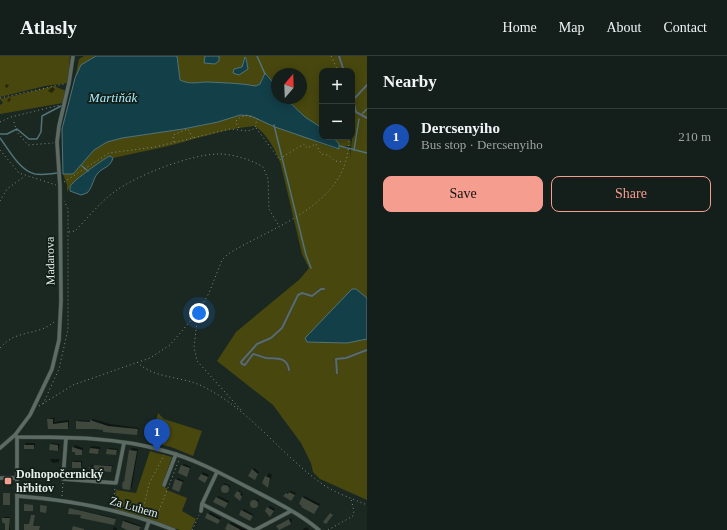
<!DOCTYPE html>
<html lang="en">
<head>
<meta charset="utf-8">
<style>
	body { margin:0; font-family:"Times New Roman",serif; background:#1d2723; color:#f1f3f6 }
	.controls { position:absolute; right:12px; top:12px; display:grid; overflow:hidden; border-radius:8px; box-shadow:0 2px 10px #0003 }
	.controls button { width:36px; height:36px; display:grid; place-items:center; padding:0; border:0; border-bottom:1px solid #333c39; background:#141e1a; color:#f1f3f6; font:20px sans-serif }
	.compass { position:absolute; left:271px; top:12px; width:36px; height:36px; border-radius:50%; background:#141e1a; box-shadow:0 2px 10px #0003; rotate:19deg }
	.you { position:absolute; left:199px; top:257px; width:14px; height:14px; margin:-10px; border:3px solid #fff; border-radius:50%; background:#1a73e8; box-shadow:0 0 0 6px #1a73e833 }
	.badge { display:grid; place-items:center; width:26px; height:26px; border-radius:50%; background:#f59d8f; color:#fff; font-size:13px; font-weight:700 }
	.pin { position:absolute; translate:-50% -33px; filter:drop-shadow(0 1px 2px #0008) }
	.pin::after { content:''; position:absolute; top:21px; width:14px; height:12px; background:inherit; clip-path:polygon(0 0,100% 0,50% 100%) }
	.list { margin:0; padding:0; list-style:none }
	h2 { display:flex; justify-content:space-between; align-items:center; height:52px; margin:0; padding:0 16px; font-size:17px }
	h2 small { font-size:13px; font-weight:400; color:#9da2a2 }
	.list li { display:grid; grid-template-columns:26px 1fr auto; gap:12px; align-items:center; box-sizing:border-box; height:56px; padding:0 16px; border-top:1px solid #333c39 }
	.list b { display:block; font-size:15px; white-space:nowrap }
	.list p { margin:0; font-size:13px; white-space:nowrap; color:#9da2a2 }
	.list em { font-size:13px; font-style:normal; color:#9da2a2 }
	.actions { display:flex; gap:8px; padding:12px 16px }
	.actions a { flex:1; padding:9px 0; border:1px solid #f59d8f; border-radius:8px; text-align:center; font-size:14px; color:#f59d8f }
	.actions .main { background:#f59d8f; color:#111 }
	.map { position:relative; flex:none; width:367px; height:474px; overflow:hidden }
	header { display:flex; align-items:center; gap:24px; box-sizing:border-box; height:56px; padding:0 20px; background:#141e1a; border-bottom:1px solid #333c39 }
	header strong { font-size:19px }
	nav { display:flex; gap:22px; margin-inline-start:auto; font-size:14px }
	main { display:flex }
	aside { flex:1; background:#141e1a }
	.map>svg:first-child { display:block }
</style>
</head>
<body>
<header>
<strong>Atlasly</strong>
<nav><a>Home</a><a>Map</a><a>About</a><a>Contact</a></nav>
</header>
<main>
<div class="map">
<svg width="367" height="474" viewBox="0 0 367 474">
	<rect width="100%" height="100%" fill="#1b2822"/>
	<!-- green -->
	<g fill="#47470e">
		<polygon points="0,0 70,0 68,27 45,30 0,41"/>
		<polygon points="84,0 96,0 81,9 75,22 79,3"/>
		<path d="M177,0H367V444L320,423L313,416L311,407L301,387L273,349L217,305L236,276L300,223L309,212L302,198L281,109C276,95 267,77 254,70C223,73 194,84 164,91C147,95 130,98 113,102L112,100C97,107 75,122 67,136V129L63,118H73L94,94L107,86L122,82L183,73L218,66L240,59L251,60L336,93V84L333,81H350L351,90H341L350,94V102L354,65L352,57V15H322V72L305,61L285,42H301V18H277V31L265,17L260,28L256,30C239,27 222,27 205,26C196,26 189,29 180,24Z"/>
		<polygon points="54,30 66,35 63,47 0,58 0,49 3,47 0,43"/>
		<polygon points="158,357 164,363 202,375 193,400 171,391 151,386"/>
		<polygon points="150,395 172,401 162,430 167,432 167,434 187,442 182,455 196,463 191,474 180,474 115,453 114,450 116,434 136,437"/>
	</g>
	<!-- water -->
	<g fill="#133f49" stroke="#527479">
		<path d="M96,0H177L180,24C190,29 198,26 208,26C224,27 240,27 256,30L260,28L265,17L277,31V42H285L305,61L322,72V81C330,81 334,81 339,88V93L275,71L251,60L240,59L218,66L183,73L122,82L107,86L94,94L73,118H63L62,73L75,22L81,9Z"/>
		<polygon points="205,0 219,0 219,5 215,8 204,7"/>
		<polygon points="245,1 246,2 248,13 239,19 233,17 234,13 242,11"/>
		<path d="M110,100L113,102C110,112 103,111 98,117C93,122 93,131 87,137L81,139L70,135C70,132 70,129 73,127C76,123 106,101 110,100Z"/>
		<polygon points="352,233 356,233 367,242 367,283 347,287 307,286 305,282"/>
	</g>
	<!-- shadow -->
	<g fill="#0007">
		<polygon points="6,28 9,29 7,32 5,31"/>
		<polygon points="52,31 55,33 52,37 48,35"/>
		<polygon points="9,42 11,43 9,46 7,45"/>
		<polygon points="50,362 55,362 54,366 69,364 69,371 67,372 48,371"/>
		<polygon points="93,363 110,368 139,372 138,376 137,378 104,373 77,366 79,364 91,365"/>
		<polygon points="26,387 35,387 35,390 33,392 25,389"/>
		<polygon points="52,387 60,388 59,392 58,394 51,389"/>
		<polygon points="75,389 83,392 81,398 73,395"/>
		<polygon points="92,390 100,391 99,396 98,397 90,392"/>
		<polygon points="110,392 118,393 117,397 116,398 108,393"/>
		<polygon points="132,392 138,393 132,431 130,433 124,426"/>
		<polygon points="51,403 59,403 59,406 53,407 50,404"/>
		<polygon points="75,405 82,405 82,410 80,411 73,406"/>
		<polygon points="184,408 191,411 187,419 182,410"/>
		<polygon points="92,409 113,409 111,415 90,411"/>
		<polygon points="254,412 259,416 256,421 249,420"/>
		<polygon points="203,416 209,419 205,425 199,423"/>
		<polygon points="269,417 272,419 268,430 263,427"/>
		<polygon points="178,422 184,425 179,434 176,424"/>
		<polygon points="225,427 230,430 227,436 221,434"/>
		<polygon points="239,434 243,438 241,442 235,440"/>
		<polygon points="291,435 296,437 293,442 286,437"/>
		<polygon points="218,440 229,445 226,450 216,442"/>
		<polygon points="304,440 320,448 315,455 300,448"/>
		<polygon points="256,443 259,444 255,451 251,449"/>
		<polygon points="270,450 275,453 272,458 266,455"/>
		<polygon points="70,453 70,452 116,462 114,467 82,458"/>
		<polygon points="244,453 254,459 250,464 242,455"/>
		<polygon points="210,456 221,462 219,465 206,461"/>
		<polygon points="4,461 10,461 10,474 6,474 6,467 3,466"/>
		<polygon points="291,462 292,465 291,467 279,473 278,470 279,468"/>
		<polygon points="125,464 141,470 139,474 131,474 124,465"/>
		<polygon points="231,466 247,474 229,474 229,468"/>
		<polygon points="114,471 117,472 117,474 113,474"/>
		<polygon points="307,471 309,474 301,474 302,474"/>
	</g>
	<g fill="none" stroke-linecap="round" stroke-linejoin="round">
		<!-- stream -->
		<g stroke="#527479" stroke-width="1.5">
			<polyline points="257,0 265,18"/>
			<polyline points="361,59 367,53"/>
			<polyline points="274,69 306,199 311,212"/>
			<polyline points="0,78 7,78 17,73 29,83 37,83 41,76 42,60 61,50"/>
			<path d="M0,82C9,94 20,115 35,118C42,119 51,118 58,117"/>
			<polyline points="340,90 367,97"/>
			<polyline points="354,94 359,63"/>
			<polyline points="82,110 88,115"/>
		</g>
	</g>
	<!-- building -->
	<g fill="#40483d">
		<polygon points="47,363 53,363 53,368 68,366 68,373 48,373"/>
		<polygon points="90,364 108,370 138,373 137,379 103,376 103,374 95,373 76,373 76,365 90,366"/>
		<polygon points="50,388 58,389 58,395 49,394"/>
		<rect x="24" y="389" width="10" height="4"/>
		<polygon points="72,391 82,394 82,399 75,399 75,396 72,396"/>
		<polygon points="90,392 99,393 98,398 89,397"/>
		<polygon points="107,393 117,394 116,399 106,398"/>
		<polygon points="129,394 137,395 130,434 123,433 122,430 123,425 124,426"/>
		<rect x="72" y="406" width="9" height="6"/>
		<polygon points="94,409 112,410 111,416 97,415 94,418 89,418 89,411 93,411"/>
		<polygon points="181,409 190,412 187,421 178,417"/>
		<polygon points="252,413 258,418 255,424 248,420"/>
		<polygon points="201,418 208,421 205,427 198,423"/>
		<polygon points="265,420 270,422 268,432 262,427"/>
		<polygon points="175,423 183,426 179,436 172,433"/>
		<circle cx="225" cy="433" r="4"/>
		<polygon points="237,435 241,437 240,439 242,440 240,445 234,440"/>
		<polygon points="289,436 295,439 291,445 283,440 286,437 288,438"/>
		<rect x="3" y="437" width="7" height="12"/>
		<polygon points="216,441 228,447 225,452 213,446"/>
		<polygon points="302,441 319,450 314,458 301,451 302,450 299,448"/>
		<circle cx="254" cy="448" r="4"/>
		<polygon points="24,448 33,449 33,455 24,455"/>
		<polygon points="40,449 47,450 46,457 40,456"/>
		<polygon points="267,451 274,455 270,461 265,455"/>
		<polygon points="69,452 91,457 116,463 114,469 80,462 81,459 68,458"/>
		<polygon points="241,454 253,460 250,465 239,459"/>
		<polygon points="207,457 220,464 218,468 205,462"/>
		<polygon points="330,457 333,459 326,468 323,466"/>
		<polygon points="31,459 35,459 33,470 40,470 39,474 24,474 24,468 29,468"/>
		<polygon points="2,462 10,462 9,474 5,474 5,468 2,466"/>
		<polygon points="289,463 291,468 279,474 276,470"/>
		<polygon points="123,465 141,471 139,474 127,474 121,471"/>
		<polygon points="228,467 241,474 227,474 225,473"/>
		<polygon points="73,470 84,473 84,474 72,474"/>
	</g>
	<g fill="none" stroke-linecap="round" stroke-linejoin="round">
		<!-- lane casing -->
		<g stroke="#37423d" stroke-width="3">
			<g id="lane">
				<polyline points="339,0 344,15"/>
				<polyline points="352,40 356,56 367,62"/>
				<polyline points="353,44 367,29"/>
				<path d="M289,314C287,300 276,303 266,302C262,301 258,299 253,298L245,309L242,308L241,306L257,288L271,282L282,272L298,239L302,237L312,240L321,233H324"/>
				<polyline points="337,317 336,303 346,302 367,294"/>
			</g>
		</g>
		<!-- street casing -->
		<g stroke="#37423d" stroke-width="4.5">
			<g id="street">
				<path d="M15,379L17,381C66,381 118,381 165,395C195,403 224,419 251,433C274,445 299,457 319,474"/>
				<polyline points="66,382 63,423 116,427 124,387"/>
				<polyline points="0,392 15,379 30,359 52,313 59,284 61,245 60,130 57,86 59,70 69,27 73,0"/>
				<polyline points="0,422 16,422"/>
				<polyline points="164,429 176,398"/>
				<path d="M17,440C71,444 124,454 174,474"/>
				<polyline points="202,448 253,474"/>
				<polyline points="201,455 202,448 217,416"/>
				<polyline points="17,474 17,381"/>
				<polyline points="146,474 149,465"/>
				<polyline points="255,474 291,455"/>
			</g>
		</g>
		<!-- path -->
		<g stroke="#808a85" stroke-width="1" stroke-dasharray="1 3" stroke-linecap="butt">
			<polyline points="331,0 338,15"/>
			<polyline points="0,42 64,28"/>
			<polyline points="0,66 11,61 60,49"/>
			<polyline points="14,66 17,76 28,89 53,87"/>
			<polyline points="239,72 236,67 237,63 246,59 258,63 255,69 256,72"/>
			<polyline points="174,86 173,79 188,73 193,82"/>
			<polyline points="0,94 19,117 56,129"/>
			<path d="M64,126L109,97L155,91L230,73L248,75L256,72L280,104C282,100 301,90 304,88L307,92L316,88L321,98L328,99L335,105L344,106"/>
			<polyline points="0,145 7,133 25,120"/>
			<path d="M69,176L75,175C88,162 99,147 114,136C137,119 191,98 219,98C233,98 252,104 263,111L268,123L269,153L279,170"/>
			<polyline points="198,258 194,291 197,305 242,355"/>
			<path d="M0,292C17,272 38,281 55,265"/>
			<path d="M137,306C154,323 182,320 202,330C249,353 278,395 318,425C332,436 351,442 367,449"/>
			<polyline points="43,348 59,313 68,273 68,153 64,145"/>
			<path d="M39,350L73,329L150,302L170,289L198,256L209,237L222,204L228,198C275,169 350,149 349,81"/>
			<polyline points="62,440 63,427"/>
			<polyline points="113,450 115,432"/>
			<polyline points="142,459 149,428 164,399"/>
			<polyline points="156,462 179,404"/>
			<polyline points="192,474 199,459"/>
			<polyline points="328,474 353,460 354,455 351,443"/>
		</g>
		<!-- lane -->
		<use href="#lane" stroke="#5c6b63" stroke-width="2"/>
		<!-- street -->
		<use href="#street" stroke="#5c6b63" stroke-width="3.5"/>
	</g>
	<!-- markers -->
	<rect fill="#f59d8f" stroke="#121f19" stroke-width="1.5" x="4" y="421" width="8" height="8" rx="2"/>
	<g text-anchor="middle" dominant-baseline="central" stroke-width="3.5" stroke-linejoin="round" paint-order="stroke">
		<!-- street labels -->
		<g font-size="12" fill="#e6eeea" stroke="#121f19">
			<text transform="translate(50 205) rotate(-91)">Madarova</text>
			<text transform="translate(134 451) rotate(16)">Za Luhem</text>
		</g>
		<!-- poi labels -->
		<g font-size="12" font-weight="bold" fill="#e6eeea" stroke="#121f19" text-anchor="start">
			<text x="16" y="418">Dolnopočernický<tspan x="16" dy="14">hřbitov</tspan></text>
		</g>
		<!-- water labels -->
		<g font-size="13" font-style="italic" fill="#abebfd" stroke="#121f19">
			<text x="113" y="41">Martiňák</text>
		</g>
	</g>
</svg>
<div class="controls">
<button>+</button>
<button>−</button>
</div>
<svg class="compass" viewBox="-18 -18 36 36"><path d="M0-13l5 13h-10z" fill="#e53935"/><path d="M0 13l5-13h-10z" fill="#9da2a2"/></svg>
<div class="you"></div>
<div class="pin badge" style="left:157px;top:396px;background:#1a4fb4">1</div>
</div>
<aside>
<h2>Nearby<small></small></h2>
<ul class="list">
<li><span class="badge" style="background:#1a4fb4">1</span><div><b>Dercsenyiho</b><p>Bus stop · Dercsenyiho</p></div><em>210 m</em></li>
</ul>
<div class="actions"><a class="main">Save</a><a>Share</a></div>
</aside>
</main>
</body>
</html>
